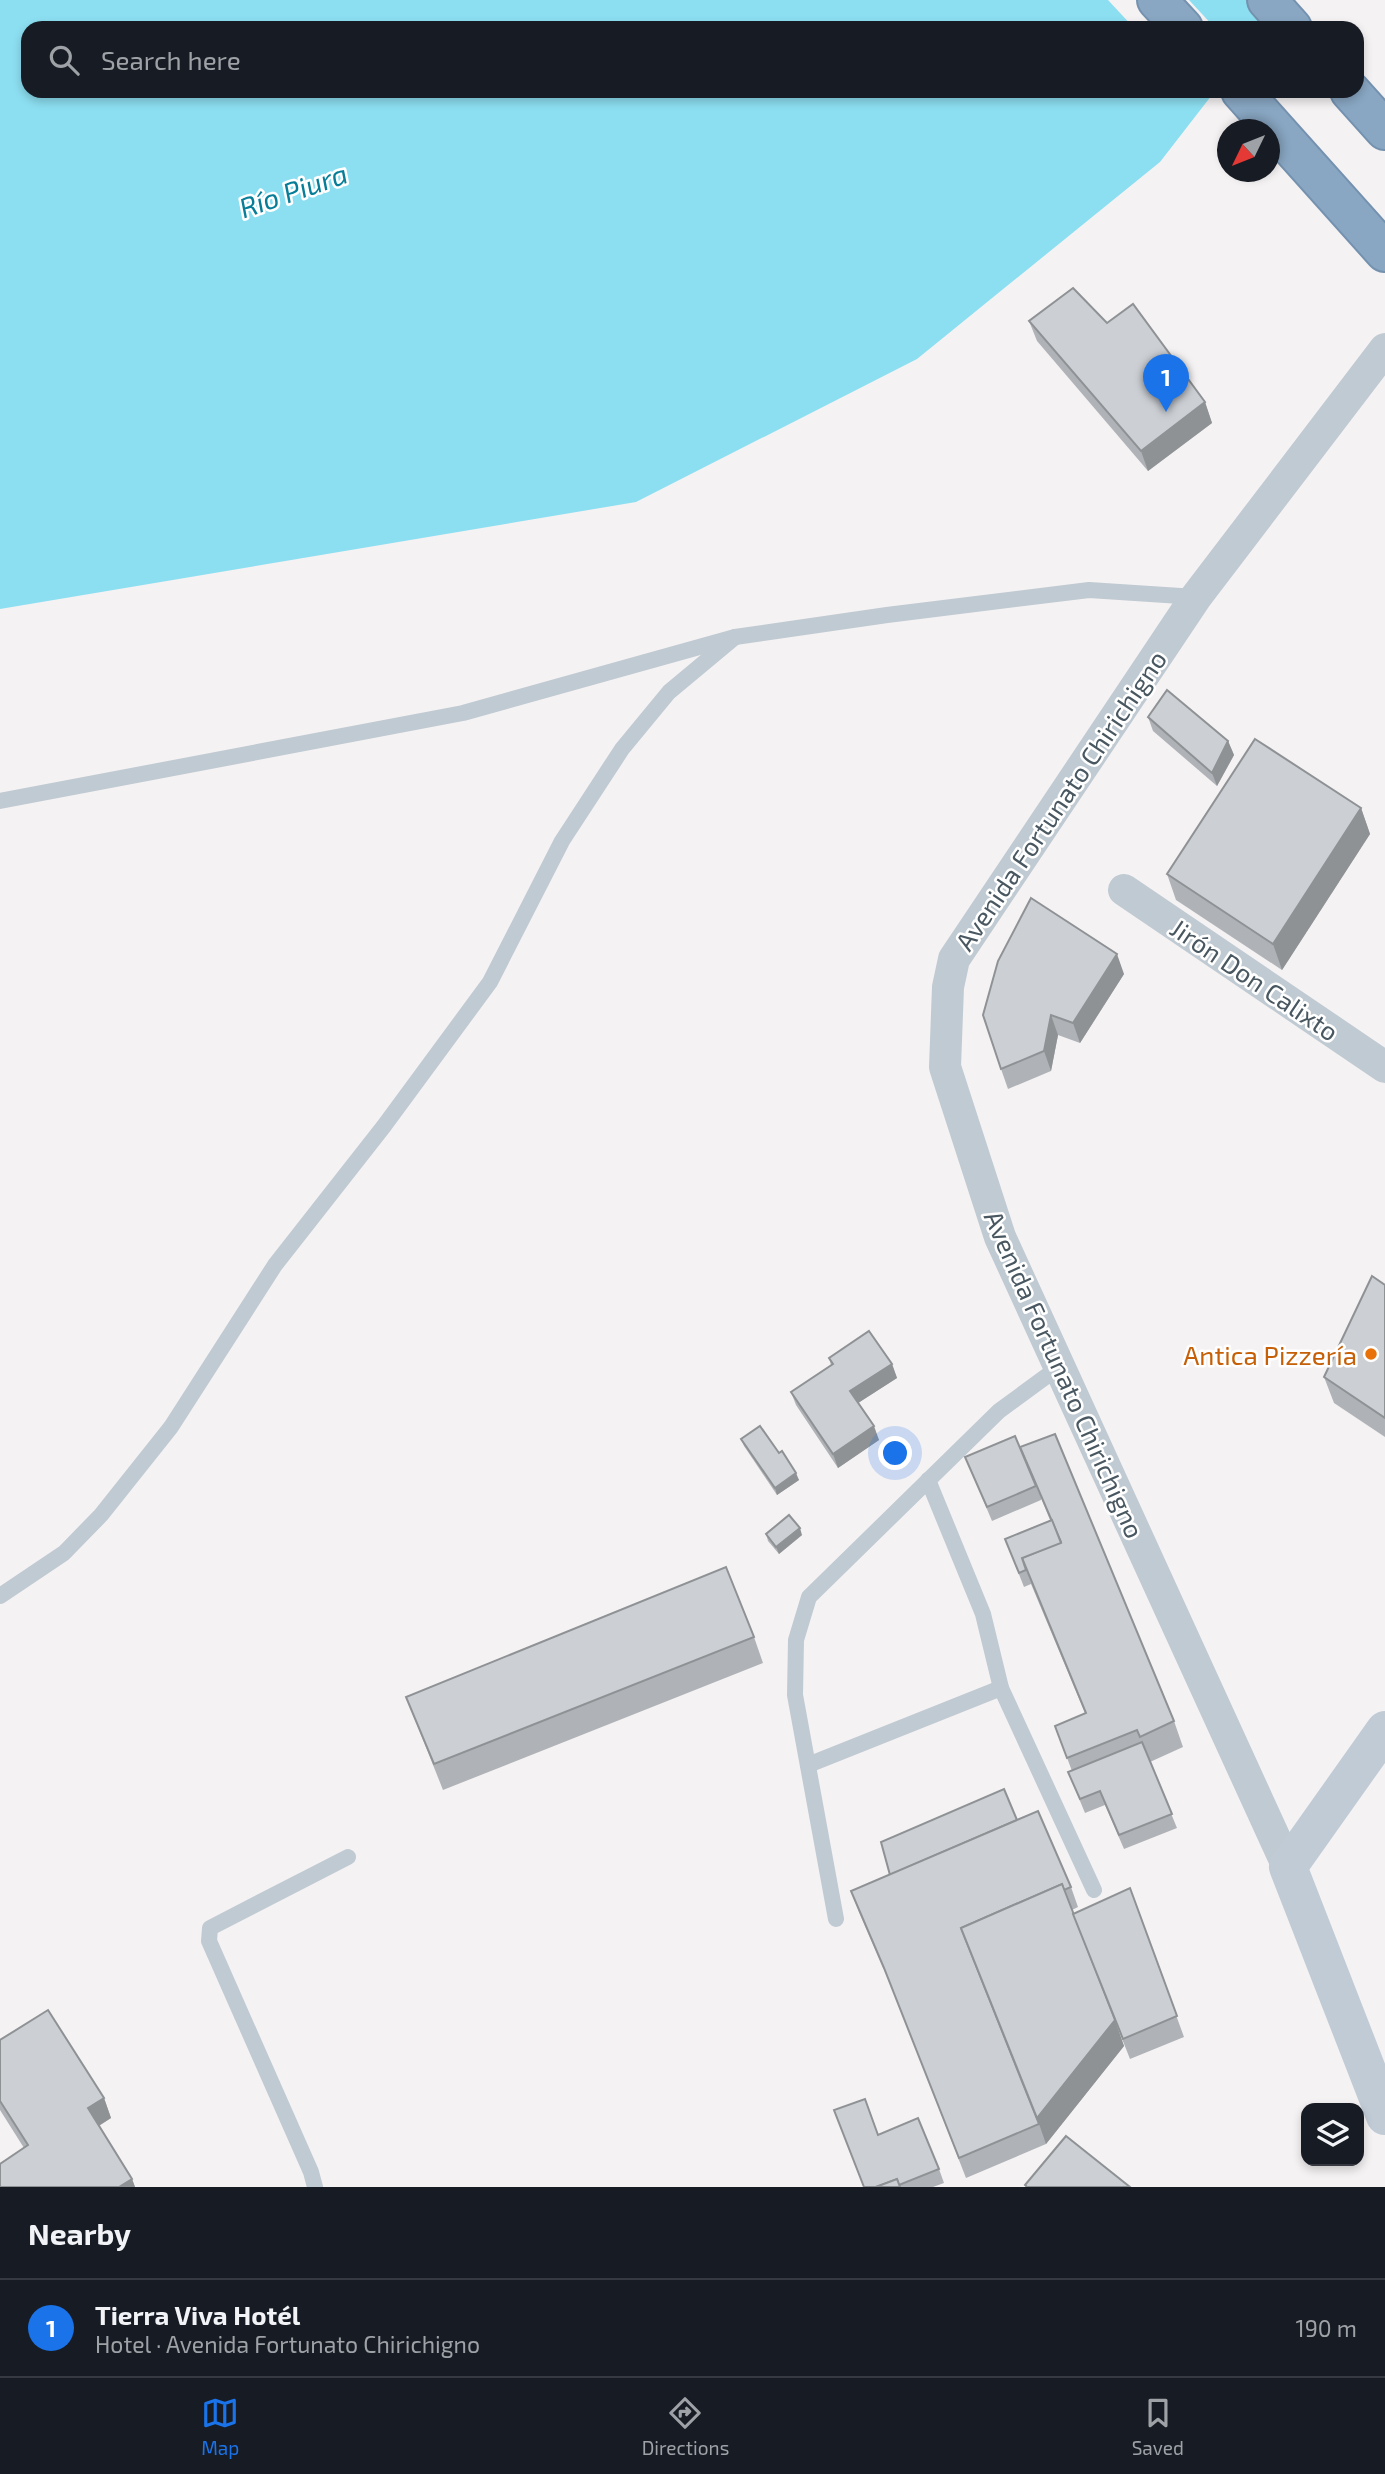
<!DOCTYPE html>
<html lang="en">
<head>
<meta charset="utf-8">
<style>
	body { margin:0; font-family:"Exo 2",sans-serif; background:#20242c; color:#f1f3f6 }
	.controls { position:absolute; right:21px; bottom:21px; display:grid; overflow:hidden; border-radius:14px; box-shadow:0 4px 10px #0003 }
	.controls button { width:63px; height:63px; display:grid; place-items:center; padding:0; border:0; border-bottom:2px solid #363941; background:#171b24; color:#f1f3f6; font:35px sans-serif }
	.compass { position:absolute; left:1217px; top:119px; width:63px; height:63px; border-radius:50%; background:#171b24; box-shadow:0 4px 10px #0003; rotate:227deg }
	.you { position:absolute; left:896px; top:1454px; width:24px; height:24px; margin:-18px; border:5px solid #fff; border-radius:50%; background:#1a73e8; box-shadow:0 0 0 10px #1a73e833 }
	.badge { display:grid; place-items:center; width:46px; height:46px; border-radius:50%; background:#1a73e8; color:#fff; font-size:23px; font-weight:700 }
	.pin { position:absolute; translate:-50% -58px; filter:drop-shadow(0 2px 4px #0008) }
	.pin::after { content:''; position:absolute; top:37px; width:24px; height:21px; background:inherit; clip-path:polygon(0 0,100% 0,50% 100%) }
	.list { margin:0; padding:0; list-style:none }
	h2 { display:flex; justify-content:space-between; align-items:center; height:91px; margin:0; padding:0 28px; font-size:30px }
	h2 small { font-size:23px; font-weight:400; color:#9ea1a6 }
	.list li { display:grid; grid-template-columns:46px 1fr auto; gap:21px; align-items:center; box-sizing:border-box; height:98px; padding:0 28px; border-top:2px solid #363941 }
	.list b { display:block; font-size:26px; white-space:nowrap }
	.list p { margin:0; font-size:23px; white-space:nowrap; color:#9ea1a6 }
	.list em { font-size:23px; font-style:normal; color:#9ea1a6 }
	.icon { flex:none; width:38px; height:38px; fill:none; stroke:currentColor; stroke-width:2; stroke-linecap:round; stroke-linejoin:round }
	.map { position:relative; flex:none; width:1385px; height:2187px; overflow:hidden }
	.search { position:absolute; background:#171b24; box-shadow:0 4px 10px #0003; left:21px; right:21px; top:21px; height:77px; display:flex; align-items:center; gap:18px; box-sizing:border-box; padding:0 24px; border-radius:21px; color:#9ea1a6; font-size:26px }
	.sheet { height:189px; background:#171b24 }
	nav { display:flex; justify-content:space-around; align-items:center; box-sizing:border-box; height:98px; border-top:2px solid #363941; background:#171b24; font-size:19px; color:#9ea1a6 }
	nav a { display:grid; justify-items:center; gap:4px }
	nav .on { color:#1a73e8 }
	.map>svg:first-child { display:block }
</style>
</head>
<body>
<div class="map">
<svg width="1385" height="2187" viewBox="0 0 1385 2187">
	<rect width="100%" height="100%" fill="#f5f2f3"/>
	<!-- water -->
	<polygon fill="#8cdff1" points="0,0 1286,0 1264,28 28,28 28,91 1215,91 1160,162 917,359 636,502 0,609"/>
	<!-- pier -->
	<polygon fill="#f5f2f3" points="1108,0 1189,0 1215,28 1134,28"/>
	<g fill="none" stroke-linecap="round" stroke-linejoin="round">
		<!-- highway casing -->
		<g stroke="#7492af" stroke-width="42">
			<g id="highway">
				<polyline points="1157,0 1183,28"/>
				<polyline points="1267,0 1292,28"/>
				<polyline points="1241,91 1385,252"/>
				<polyline points="1350,91 1385,130"/>
			</g>
		</g>
		<!-- lane -->
		<g stroke="#c0cad2" stroke-width="16">
			<polyline points="0,801 463,713 735,637 887,615 1089,590 1196,597"/>
			<polyline points="928,1480 983,1614 1001,1688 1094,1890"/>
			<polyline points="0,1596 64,1553 101,1515 171,1427 275,1265 384,1126 490,982 562,841 622,749 669,692 735,637"/>
			<polyline points="808,1765 1001,1688"/>
			<polyline points="836,1919 795,1695 796,1640 809,1597 999,1411 1059,1367"/>
			<polyline points="315,2187 311,2172 209,1941 210,1928 348,1857"/>
		</g>
		<!-- street -->
		<g stroke="#c0cad2" stroke-width="32">
			<polyline points="1124,890 1385,1067"/>
			<polyline points="1288,1867 1000,1237 945,1067 948,987 954,959 1196,597 1385,349"/>
		</g>
		<!-- secondary -->
		<polyline stroke="#c0cbd6" stroke-width="38" points="1385,1730 1288,1867 1385,2116"/>
		<!-- highway -->
		<use href="#highway" stroke="#89a7c3" stroke-width="38"/>
	</g>
	<!-- wall -->
	<g fill="#afb3b7">
		<polygon points="1029,321 1205,402 1212,423 1148,471 1037,341"/>
		<polygon points="1148,717 1228,741 1234,755 1217,786 1153,731"/>
		<polygon points="1361,808 1370,834 1282,970 1176,900 1167,874"/>
		<polygon points="1031,898 1124,974 1080,1043 1058,1035 1051,1071 1008,1089 1001,1069"/>
		<polygon points="1385,1285 1385,1437 1334,1403 1324,1377"/>
		<polygon points="829,1358 892,1364 897,1378 858,1403 879,1440 838,1468 796,1405 791,1392 831,1365"/>
		<polygon points="741,1439 779,1453 799,1480 777,1495 744,1446"/>
		<polygon points="965,1457 1025,1460 1174,1721 1183,1747 1150,1762 1177,1828 1124,1849 1105,1805 1085,1813 1068,1772 1072,1771 1055,1726 1085,1713 1031,1584 1024,1587 1005,1539 1050,1520 1041,1498 1041,1500 992,1521"/>
		<polygon points="766,1534 802,1535 779,1554 768,1541"/>
		<polygon points="754,1637 763,1663 443,1790 406,1697"/>
		<polygon points="1017,1820 1071,1887 1078,1907 1072,1910 1073,1914 1130,1888 1184,2037 1130,2059 1104,1993 1124,2046 1046,2144 966,2178 892,1988 859,1912 851,1891"/>
		<polygon points="0,2040 104,2098 111,2118 99,2126 132,2179 135,2187 0,2187 24,2148 0,2110"/>
		<polygon points="878,2135 939,2169 944,2183 933,2187 863,2187"/>
	</g>
	<!-- shaded-wall -->
	<g fill="#8f9295">
		<polygon points="1205,402 1212,423 1148,471 1141,451"/>
		<polygon points="1228,741 1234,755 1217,786 1212,773"/>
		<polygon points="1361,808 1370,834 1282,970 1273,944"/>
		<polygon points="1117,954 1124,974 1080,1043 1073,1023"/>
		<polygon points="1051,1015 1058,1035 1051,1071 1044,1051"/>
		<polygon points="892,1364 897,1378 855,1405 850,1391"/>
		<polygon points="874,1426 879,1440 838,1468 833,1454"/>
		<polygon points="796,1473 799,1480 777,1495 775,1488"/>
		<polygon points="800,1528 802,1535 779,1554 776,1547"/>
		<polygon points="1115,2020 1124,2046 1046,2144 1037,2118"/>
		<polygon points="104,2098 111,2118 95,2128 88,2108"/>
		<polygon points="132,2179 135,2187 119,2187"/>
	</g>
	<!-- building -->
	<g fill="#ccd0d5" stroke="#8f9295" stroke-width="2">
		<polygon points="1073,288 1107,323 1133,304 1205,402 1141,451 1029,321"/>
		<polygon points="1167,690 1228,741 1212,773 1148,717"/>
		<polygon points="1255,739 1361,808 1273,944 1167,874"/>
		<polygon points="1031,898 1117,954 1073,1023 1051,1015 1044,1051 1001,1069 983,1015 998,961"/>
		<polygon points="1372,1276 1385,1285 1385,1418 1324,1377"/>
		<polygon points="869,1331 892,1364 850,1391 874,1426 833,1454 791,1392 833,1364 829,1358"/>
		<polygon points="760,1426 779,1453 782,1451 796,1473 775,1488 741,1439"/>
		<polygon points="1055,1434 1174,1721 1140,1737 1137,1730 1067,1758 1055,1726 1086,1713 1022,1558 1061,1542 1020,1447"/>
		<polygon points="1015,1436 1036,1486 987,1507 965,1457"/>
		<polygon points="789,1515 800,1528 776,1547 766,1534"/>
		<polygon points="1052,1520 1061,1543 1022,1558 1026,1570 1019,1573 1005,1539"/>
		<polygon points="726,1567 754,1637 434,1764 406,1697"/>
		<polygon points="1142,1742 1172,1814 1119,1835 1100,1791 1080,1799 1068,1772"/>
		<polygon points="1004,1789 1017,1820 890,1875 881,1842"/>
		<polygon points="1038,1811 1071,1887 1064,1890 1062,1884 961,1928 1039,2124 959,2158 884,1968 851,1891"/>
		<polygon points="1062,1884 1115,2020 1037,2118 961,1928"/>
		<polygon points="1130,1888 1177,2016 1123,2039 1073,1914"/>
		<polygon points="48,2010 104,2098 88,2108 132,2179 119,2187 0,2187 0,2164 28,2145 0,2101 0,2040"/>
		<polygon points="865,2099 878,2135 918,2118 939,2169 899,2185 897,2179 876,2187 864,2187 834,2110"/>
		<polygon points="1066,2136 1130,2187 1027,2187 1025,2185"/>
		<polygon points="897,2179 900,2187 876,2187"/>
	</g>
	<!-- markers -->
	<circle fill="#e8710a" stroke="#fff" stroke-width="2.5" cx="1371" cy="1354" r="7"/>
	<g text-anchor="middle" dominant-baseline="central" stroke-width="5" stroke-linejoin="round" paint-order="stroke">
		<!-- street labels -->
		<g font-size="26" fill="#495761" stroke="#fff">
			<text transform="translate(1060 800) rotate(-56)">Avenida Fortunato Chirichigno</text>
			<text transform="translate(1255 979) rotate(34)">Jirón Don Calixto</text>
			<text transform="translate(1065 1374) rotate(66)">Avenida Fortunato Chirichigno</text>
		</g>
		<!-- food labels -->
		<g font-size="26" fill="#c56008" stroke="#fff" text-anchor="end">
			<text x="1357" y="1354">Antica Pizzería</text>
		</g>
		<!-- water labels -->
		<g font-size="28" font-style="italic" fill="#077d97" stroke="#fff">
			<text transform="translate(293 190) rotate(-19)">Río Piura</text>
		</g>
	</g>
</svg>
<div class="controls">
<button><svg class="icon" aria-label="layers" viewBox="0 0 24 24"><path d="M12 4l9 5-9 5-9-5zM3 14l9 5 9-5"/></svg></button>
</div>
<svg class="compass" viewBox="-18 -18 36 36"><path d="M0-13l5 13h-10z" fill="#e53935"/><path d="M0 13l5-13h-10z" fill="#9ea1a6"/></svg>
<div class="you"></div>
<div class="pin badge" style="left:1166px;top:412px">1</div>
<div class="search"><svg class="icon" aria-label="search" viewBox="0 0 24 24"><circle cx="10" cy="10" r="6"/><path d="M15 15l6 6"/></svg>Search here</div>
</div>
<section class="sheet">
<h2>Nearby<small></small></h2>
<ul class="list">
<li><span class="badge">1</span><div><b>Tierra Viva Hotél</b><p>Hotel · Avenida Fortunato Chirichigno</p></div><em>190 m</em></li>
</ul>
</section>
<nav>
<a class="on"><svg class="icon" aria-label="map" viewBox="0 0 24 24"><path d="M3 6l6-2 6 2 6-2v14l-6 2-6-2-6 2zM9 4v14M15 6v14"/></svg>Map</a>
<a><svg class="icon" aria-label="directions" viewBox="0 0 24 24"><path d="M12 3l9 9-9 9-9-9zM9 14v-3h6M13 9l2 2-2 2"/></svg>Directions</a>
<a><svg class="icon" aria-label="saved" viewBox="0 0 24 24"><path d="M7 4h10v16l-5-4-5 4z"/></svg>Saved</a>
</nav>
</body>
</html>
